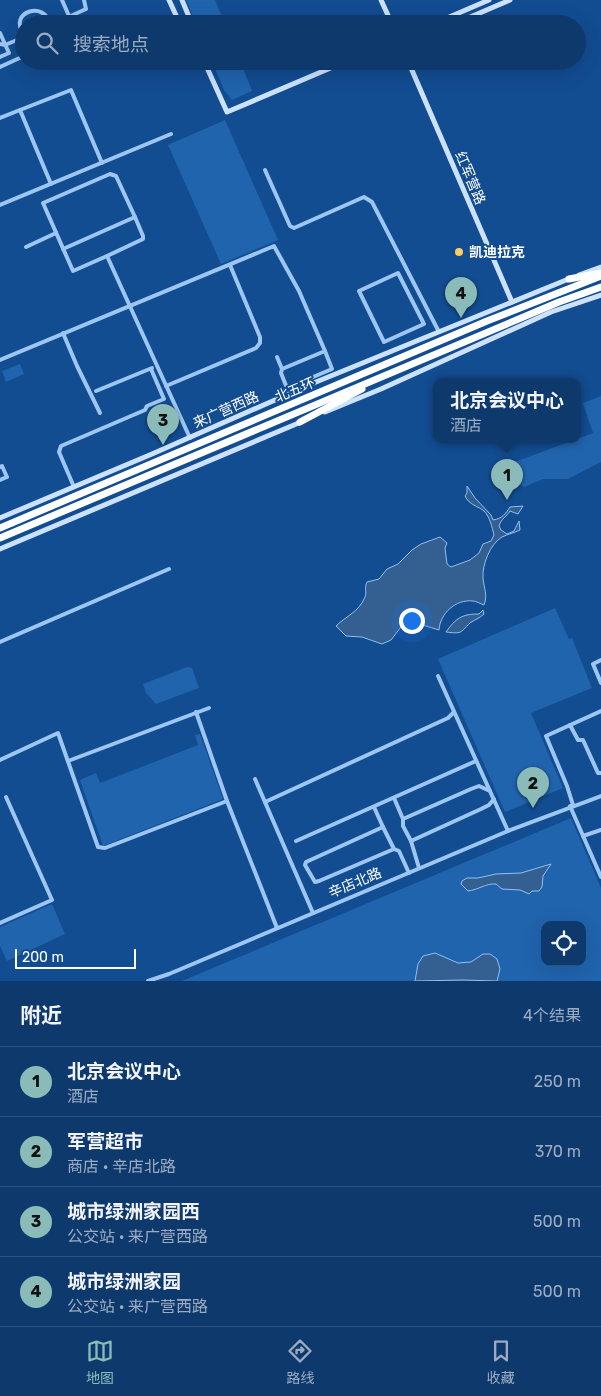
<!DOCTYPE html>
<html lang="zh">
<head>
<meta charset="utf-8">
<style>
	body { margin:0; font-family:Rubik,"Noto Sans SC",sans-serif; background:#1c4475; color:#f1f3f6 }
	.controls { position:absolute; right:15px; bottom:15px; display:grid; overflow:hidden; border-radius:10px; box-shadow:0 5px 20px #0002 }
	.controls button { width:45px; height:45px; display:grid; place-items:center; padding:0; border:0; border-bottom:1px solid #2e5380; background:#0e396d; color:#f1f3f6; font:25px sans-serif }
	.scale { position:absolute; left:15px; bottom:12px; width:121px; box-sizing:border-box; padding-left:5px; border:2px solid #fff; border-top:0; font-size:14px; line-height:18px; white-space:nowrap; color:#fff; -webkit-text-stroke:4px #124c91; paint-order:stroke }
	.you { position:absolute; left:411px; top:620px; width:18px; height:18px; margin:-12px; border:4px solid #fff; border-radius:50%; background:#1a73e8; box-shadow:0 0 0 8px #1a73e833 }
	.badge { display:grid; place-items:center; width:32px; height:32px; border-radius:50%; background:#8bbbb9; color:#111; font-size:16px; font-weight:700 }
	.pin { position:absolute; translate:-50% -41px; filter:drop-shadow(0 1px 2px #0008) }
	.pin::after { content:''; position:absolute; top:26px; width:18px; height:15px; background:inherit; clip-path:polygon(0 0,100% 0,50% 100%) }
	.popup { position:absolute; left:433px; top:378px; width:148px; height:65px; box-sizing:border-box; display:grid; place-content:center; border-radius:10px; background:#0e396d; filter:drop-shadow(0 1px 4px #0005); font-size:16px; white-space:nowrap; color:#9bacc2 }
	.popup b { font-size:19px; color:#f1f3f6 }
	.popup::after { content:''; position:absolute; left:50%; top:100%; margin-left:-10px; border:10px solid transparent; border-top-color:#0e396d }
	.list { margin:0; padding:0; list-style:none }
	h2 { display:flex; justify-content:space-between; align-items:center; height:65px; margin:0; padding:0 20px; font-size:21px }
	h2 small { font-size:16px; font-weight:400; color:#9bacc2 }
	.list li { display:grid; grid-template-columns:32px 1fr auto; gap:15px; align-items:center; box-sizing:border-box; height:70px; padding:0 20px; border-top:1px solid #2e5380 }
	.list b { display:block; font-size:19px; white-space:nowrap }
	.list p { margin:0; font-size:16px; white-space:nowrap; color:#9bacc2 }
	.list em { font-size:16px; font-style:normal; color:#9bacc2 }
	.icon { flex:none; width:28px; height:28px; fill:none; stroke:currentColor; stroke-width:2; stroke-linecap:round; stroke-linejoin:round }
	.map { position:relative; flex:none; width:601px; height:981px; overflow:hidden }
	.search { position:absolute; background:#0e396d; box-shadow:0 5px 20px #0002; left:15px; right:15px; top:15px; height:55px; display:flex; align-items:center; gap:12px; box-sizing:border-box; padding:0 18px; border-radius:28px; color:#9bacc2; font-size:19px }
	.sheet { height:345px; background:#0e396d }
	nav { display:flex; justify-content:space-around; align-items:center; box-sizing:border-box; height:70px; border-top:1px solid #2e5380; background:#0e396d; font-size:14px; color:#9bacc2 }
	nav a { display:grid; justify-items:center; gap:2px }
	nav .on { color:#8bbbb9 }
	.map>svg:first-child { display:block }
</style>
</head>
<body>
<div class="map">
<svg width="601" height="981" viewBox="0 0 601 981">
	<rect width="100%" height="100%" fill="#124c91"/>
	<!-- green -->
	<g fill="#2064ae" fill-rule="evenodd">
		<polygon points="186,0 215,0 225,24 196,24"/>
		<polygon points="212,61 240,61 252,91 232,100 224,90"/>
		<polygon points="225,120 278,240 221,264 168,145"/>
		<polygon points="20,364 24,374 6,382 2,371"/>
		<polygon points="601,396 601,462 568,479 543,479 524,487 493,470 593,433 583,403"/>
		<polygon points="555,608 569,639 572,638 592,688 531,713 563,788 505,812 438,659"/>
		<polygon points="187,667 192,668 199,688 156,704 146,693 143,684"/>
		<polygon points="200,734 223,799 103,846 80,780 96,773 100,783 198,745 195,735"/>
		<path d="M571,818L601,888V981H182ZM545,925H582V962H545Z"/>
		<polygon points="52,904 65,934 7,961 0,946 0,927"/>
	</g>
	<!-- water -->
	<g fill="#345f91" stroke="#8fc1f6">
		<path d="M467,486L475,498L491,515L493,520C502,519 506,513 510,507L523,506L518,514L510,511C507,516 501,519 499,526L501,530L507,534L514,531L519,521L520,530C514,533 508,534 502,537C490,544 482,565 483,578C484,589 488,595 484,605C481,604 476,601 473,601C455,599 440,614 439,630L413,622L404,623L391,640L382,644L362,637L346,636L336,626C346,616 359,612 365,597C367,592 364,587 367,582L379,579L387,569L398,564L412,550L421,544L440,537L447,543L445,548L447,564L451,567L470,560L479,553L483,544L491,541L494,535C492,527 490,517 484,511C478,506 469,505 465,496L467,493Z"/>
		<path d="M483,610L484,614C480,618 474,620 470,623C460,633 462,634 446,632C456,618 462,614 479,614Z"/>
		<path d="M551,864L543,876L542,887L539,891H532L529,894L520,890L502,889L496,884C486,883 478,890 468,891L461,884L462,881L467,878H478L496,874L521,873Z"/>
		<polygon points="435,953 458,963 471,962 483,954 490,954 497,959 500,969 497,981 463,980 415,981 418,964 423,956"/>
	</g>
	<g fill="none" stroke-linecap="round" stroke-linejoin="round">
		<!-- street -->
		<g stroke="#9dc6f2" stroke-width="4">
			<polyline points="62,0 69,16"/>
			<polyline points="53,24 86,9 84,0"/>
			<polyline points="0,33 9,53 0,57"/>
			<path d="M24,34C7,12 46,0 49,24"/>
			<polyline points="0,44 5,45 24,37"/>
			<polyline points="0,67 24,56"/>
			<polyline points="0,118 20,110"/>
			<polyline points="265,170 290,226 294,228 364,197 372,202 439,332"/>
			<polyline points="51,184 20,110 71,90 102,163"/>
			<polyline points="0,205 171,134"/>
			<polyline points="135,217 116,176 110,174 43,203 73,271 107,256 190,438"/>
			<polyline points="26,247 56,233"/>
			<polyline points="63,249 135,217 143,236 143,239 107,256"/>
			<polygon points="398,273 424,324 384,342 359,291"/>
			<polyline points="63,333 77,366 100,413"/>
			<polyline points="0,360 274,246 299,291 325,351 282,369 277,357"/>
			<polyline points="282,369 281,373 287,388 332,369 325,351"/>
			<polyline points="166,386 256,348 260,343 260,337 230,265"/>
			<polyline points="96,391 152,368"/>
			<polyline points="0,467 2,466 7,477 0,480"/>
			<polyline points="74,487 59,452 61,446 145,410 147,406 164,399 151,369"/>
			<polyline points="0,642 169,569"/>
			<polyline points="601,660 593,664 601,683"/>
			<polyline points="438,676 508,831"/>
			<polyline points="196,712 227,801 277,928"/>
			<polyline points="570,725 578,740 583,740 598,773 601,773"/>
			<polyline points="0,760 58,733 98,847 105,848 227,801"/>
			<polyline points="68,761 209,708"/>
			<polyline points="255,779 313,913"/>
			<polyline points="394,798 403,819 403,826 411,841 419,868"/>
			<polyline points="265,802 448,718 454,712"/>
			<polyline points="573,805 567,786 546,736 601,711"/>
			<polyline points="570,806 601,877"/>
			<polyline points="374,807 383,827"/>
			<polyline points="403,819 471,789 479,786 490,791"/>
			<polyline points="583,836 601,830"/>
			<polyline points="296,841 476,761"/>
			<polyline points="411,841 481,809 489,805 494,799"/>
			<polyline points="394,849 383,827 306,862 305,865 315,882 319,881 394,849 399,851 409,873"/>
			<polyline points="0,923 52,900 6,797"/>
			<polyline points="148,981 169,974 508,831 601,796"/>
		</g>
		<!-- secondary -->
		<g stroke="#cce2fc" stroke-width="5">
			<polyline points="169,0 180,24"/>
			<polyline points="182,0 192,24"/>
			<polyline points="381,0 392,24"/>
			<polyline points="433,24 489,0"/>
			<polyline points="454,24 510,0"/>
			<polyline points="204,61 227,112 347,61"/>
			<polyline points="408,61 512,302"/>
			<polyline points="579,275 601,267"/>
			<polyline points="325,412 381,389 551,312 601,295"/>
			<polyline points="0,518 152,454 316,382 571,278"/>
			<polyline points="0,549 301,422"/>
		</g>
		<!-- highway -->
		<g stroke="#fff" stroke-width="7">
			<polyline points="569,279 601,273"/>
			<polyline points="300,422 362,389"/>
			<polyline points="0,528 487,321 601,276"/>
			<polyline points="0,538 559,302 601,287"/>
		</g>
	</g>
	<!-- markers -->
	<circle fill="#ffcd5f" stroke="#124c91" stroke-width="2" cx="459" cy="252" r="5"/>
	<g text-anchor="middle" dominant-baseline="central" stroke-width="4" stroke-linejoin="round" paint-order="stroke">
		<!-- street labels -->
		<g font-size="14" fill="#fff" stroke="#124c91">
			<text transform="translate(470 178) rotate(67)">红军营路</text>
			<text transform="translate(295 390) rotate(-23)">北五环</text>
			<text transform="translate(226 410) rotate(-24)">来广营西路</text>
			<text transform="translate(355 883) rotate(-23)">辛店北路</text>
		</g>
		<!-- poi labels -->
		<g font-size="14" font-weight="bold" fill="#fff" stroke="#124c91" text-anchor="start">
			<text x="469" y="252">凯迪拉克</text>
		</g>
	</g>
</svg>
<div class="controls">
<button><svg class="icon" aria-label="locate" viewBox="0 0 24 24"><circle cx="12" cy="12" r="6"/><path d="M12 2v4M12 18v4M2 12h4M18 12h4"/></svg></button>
</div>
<div class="scale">200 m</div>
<div class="you"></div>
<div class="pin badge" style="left:507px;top:500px">1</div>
<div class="popup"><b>北京会议中心</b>酒店</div>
<div class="pin badge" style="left:533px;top:808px">2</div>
<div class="pin badge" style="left:163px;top:445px">3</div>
<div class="pin badge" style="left:461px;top:318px">4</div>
<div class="search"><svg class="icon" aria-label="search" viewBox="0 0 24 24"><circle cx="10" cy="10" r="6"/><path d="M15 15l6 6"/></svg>搜索地点</div>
</div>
<section class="sheet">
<h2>附近<small>4个结果</small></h2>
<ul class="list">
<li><span class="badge">1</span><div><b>北京会议中心</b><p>酒店</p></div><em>250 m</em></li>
<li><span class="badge">2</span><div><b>军营超市</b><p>商店 · 辛店北路</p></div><em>370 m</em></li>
<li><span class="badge">3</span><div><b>城市绿洲家园西</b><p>公交站 · 来广营西路</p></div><em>500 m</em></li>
<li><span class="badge">4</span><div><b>城市绿洲家园</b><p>公交站 · 来广营西路</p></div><em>500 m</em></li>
</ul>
</section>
<nav>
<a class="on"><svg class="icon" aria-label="map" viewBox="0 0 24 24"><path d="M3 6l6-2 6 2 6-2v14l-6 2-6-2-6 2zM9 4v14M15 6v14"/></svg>地图</a>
<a><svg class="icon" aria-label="directions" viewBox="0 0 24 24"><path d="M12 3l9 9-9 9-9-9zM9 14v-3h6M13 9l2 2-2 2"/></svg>路线</a>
<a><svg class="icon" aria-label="saved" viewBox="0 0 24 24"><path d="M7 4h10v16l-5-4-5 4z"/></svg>收藏</a>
</nav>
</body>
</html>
